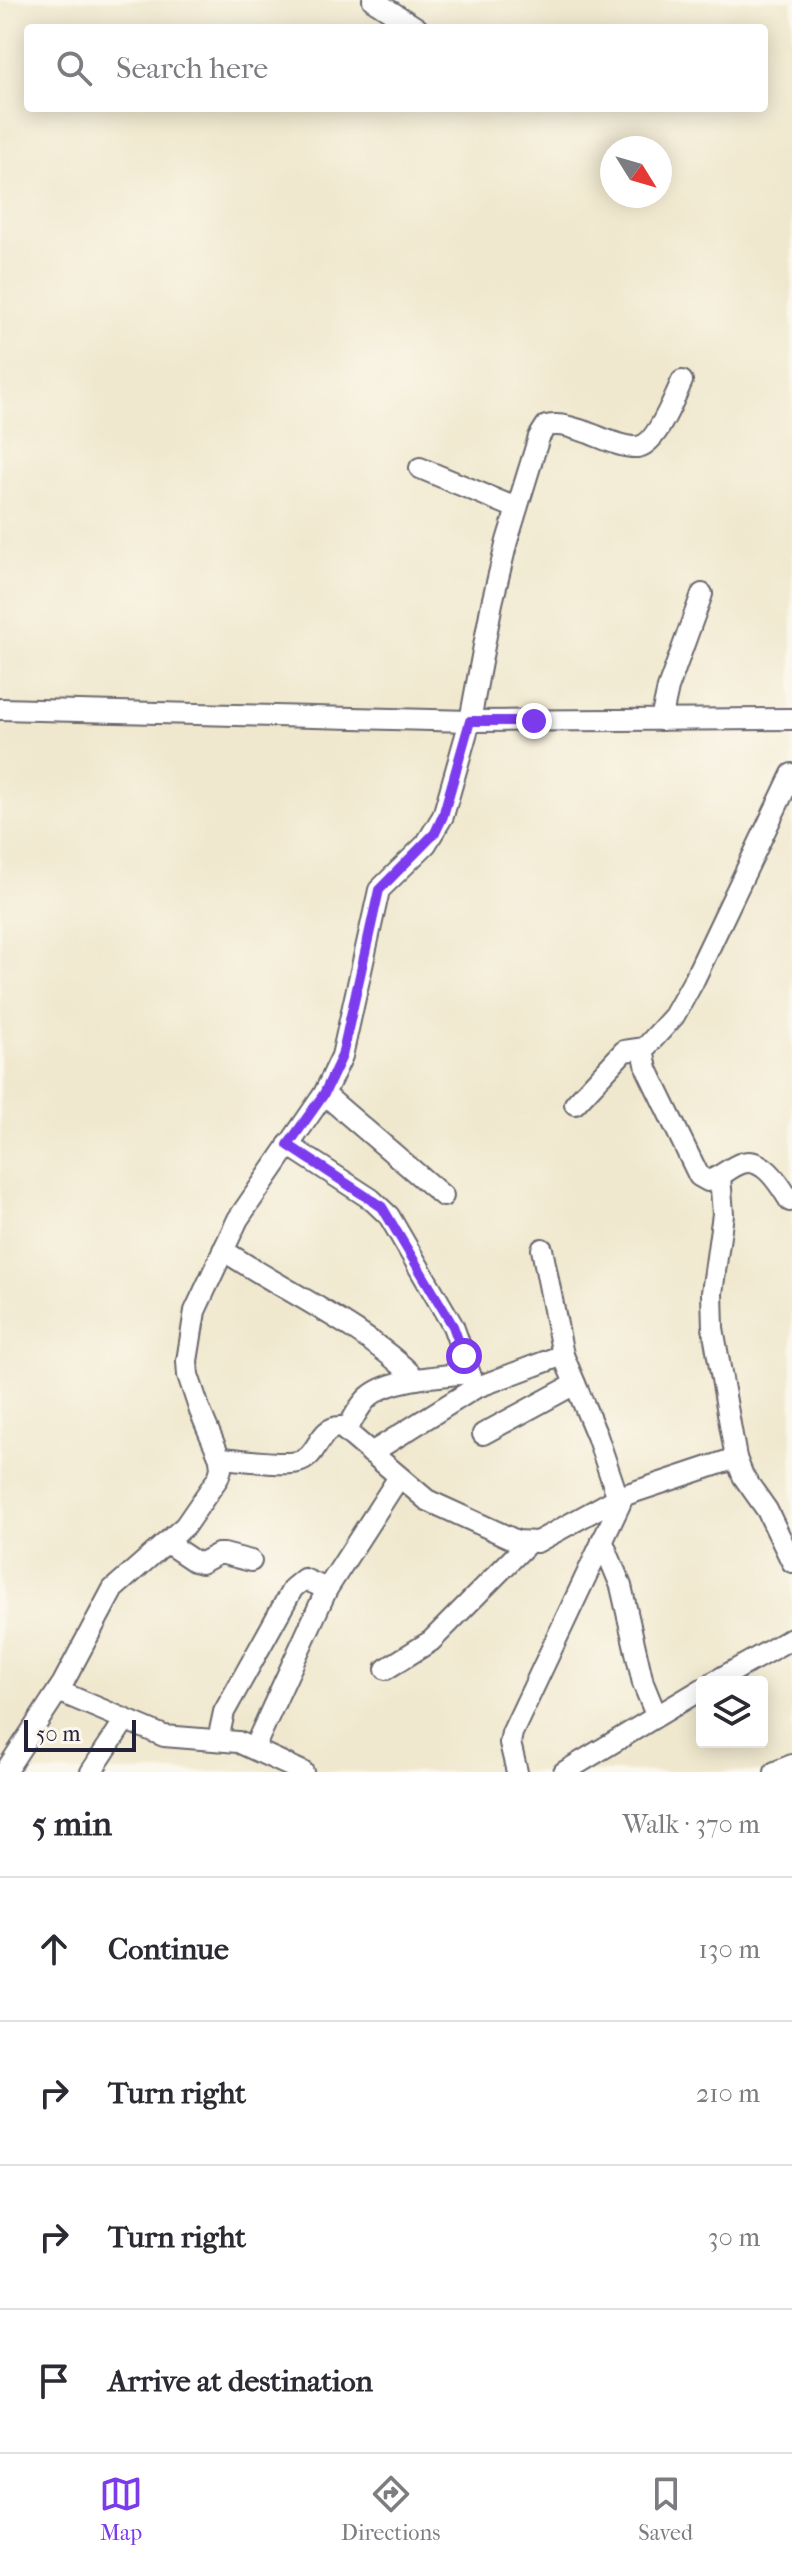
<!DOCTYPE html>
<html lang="en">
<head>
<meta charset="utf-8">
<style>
	body { margin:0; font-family:"IM FELL French Canon",serif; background:#f7f7f7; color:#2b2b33 }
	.controls { position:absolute; right:24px; bottom:24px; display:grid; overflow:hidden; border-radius:8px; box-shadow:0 4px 20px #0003 }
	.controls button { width:72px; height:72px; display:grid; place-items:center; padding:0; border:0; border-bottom:2px solid #e1e1e2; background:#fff; color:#2b2b33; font:40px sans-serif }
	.compass { position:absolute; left:600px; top:136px; width:72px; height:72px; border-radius:50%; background:#fff; box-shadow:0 4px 20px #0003; rotate:127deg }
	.scale { position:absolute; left:24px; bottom:20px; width:112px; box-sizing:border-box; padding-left:8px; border:4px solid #22223b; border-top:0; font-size:22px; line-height:28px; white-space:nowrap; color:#22223b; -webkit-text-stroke:6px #fbf7ec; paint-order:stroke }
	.stop { position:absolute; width:24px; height:24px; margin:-18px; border:6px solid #7c3aed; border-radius:50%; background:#fff }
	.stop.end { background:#7c3aed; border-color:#fff; box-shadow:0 2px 8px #0008 }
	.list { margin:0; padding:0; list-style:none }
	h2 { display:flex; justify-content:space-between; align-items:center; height:104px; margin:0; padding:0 32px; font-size:34px }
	h2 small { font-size:26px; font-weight:400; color:#7c7c81 }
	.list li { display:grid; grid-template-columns:52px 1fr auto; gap:24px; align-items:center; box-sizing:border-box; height:144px; padding:0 32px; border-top:2px solid #e1e1e2 }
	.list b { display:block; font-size:30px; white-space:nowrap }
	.list em { font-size:26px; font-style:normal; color:#7c7c81 }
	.icon { flex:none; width:44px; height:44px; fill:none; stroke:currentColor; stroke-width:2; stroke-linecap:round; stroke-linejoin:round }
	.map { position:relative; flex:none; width:792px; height:1772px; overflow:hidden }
	.search { position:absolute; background:#fff; box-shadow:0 4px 20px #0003; left:24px; right:24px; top:24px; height:88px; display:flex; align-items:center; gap:20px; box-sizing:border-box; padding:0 28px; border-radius:8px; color:#7c7c81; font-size:30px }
	.sheet { height:680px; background:#fff }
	nav { display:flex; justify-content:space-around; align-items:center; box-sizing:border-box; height:112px; border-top:2px solid #e1e1e2; background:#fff; font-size:22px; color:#7c7c81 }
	nav a { display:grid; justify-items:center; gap:4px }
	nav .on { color:#7c3aed }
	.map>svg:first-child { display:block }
</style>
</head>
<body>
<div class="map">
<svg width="792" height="1772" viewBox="0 0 792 1772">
	<rect width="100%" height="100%" fill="#fbf7ec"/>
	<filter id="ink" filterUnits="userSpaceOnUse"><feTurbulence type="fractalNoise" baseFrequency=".0125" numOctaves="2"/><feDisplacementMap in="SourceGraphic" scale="16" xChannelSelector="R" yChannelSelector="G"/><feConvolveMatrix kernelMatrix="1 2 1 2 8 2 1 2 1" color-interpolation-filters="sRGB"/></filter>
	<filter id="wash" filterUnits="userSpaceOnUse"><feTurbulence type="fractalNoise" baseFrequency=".006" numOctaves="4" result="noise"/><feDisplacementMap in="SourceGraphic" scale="32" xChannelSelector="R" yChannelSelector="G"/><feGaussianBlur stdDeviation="1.8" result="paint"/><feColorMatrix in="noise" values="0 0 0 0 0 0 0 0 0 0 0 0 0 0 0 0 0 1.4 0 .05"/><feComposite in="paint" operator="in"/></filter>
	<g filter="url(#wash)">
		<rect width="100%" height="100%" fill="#f0e8ce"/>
	</g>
	<g filter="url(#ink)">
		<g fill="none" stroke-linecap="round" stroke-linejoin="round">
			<!-- minor casing -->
			<g stroke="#6a676e" stroke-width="24">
				<g id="minor">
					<polyline points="373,0 417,28"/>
					<polyline points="420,468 516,508"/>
					<polyline points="0,709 470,721 792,719"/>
					<polyline points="661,720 668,688 702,594"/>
					<polyline points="324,1094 443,1196"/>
					<polyline points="575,1104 624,1051 645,1048"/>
					<polyline points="288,1145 371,1199 389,1216 453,1326 475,1388"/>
					<polyline points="720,1176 723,1214 712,1293 713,1328 736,1458 743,1476 767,1510 792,1562"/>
					<path d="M790,1201C781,1187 764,1156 742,1163C730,1167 721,1177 708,1181L699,1176L647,1069L644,1054L645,1048L674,1016L693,982L792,774"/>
					<path d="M223,1250C285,1292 363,1325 416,1379"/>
					<path d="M346,1431C353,1420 360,1403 371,1395C393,1378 443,1376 469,1373"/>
					<polyline points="483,1434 575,1384"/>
					<polyline points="371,1453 475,1388 563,1355"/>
					<path d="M220,1458C240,1459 281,1466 298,1462C319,1457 318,1426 341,1427L427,1500L517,1541L537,1542L619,1497L736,1458"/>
					<polyline points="602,1540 621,1586 643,1683 656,1715"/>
					<polyline points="167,1543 194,1561 201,1563 218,1554 224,1554 251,1561"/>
					<polyline points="386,1669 431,1641 528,1543"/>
					<polyline points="714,1682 792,1638"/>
					<polyline points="58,1691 164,1736 238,1742 303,1772"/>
					<polyline points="218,1740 224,1712 293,1588 304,1579 327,1589"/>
					<polyline points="254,1748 327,1589 399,1477"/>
					<path d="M5,1772L63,1683L113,1589L185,1526L218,1478L221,1469L220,1458L200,1411L188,1375L187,1361L195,1311L238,1219L324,1094L342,1056L379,890L426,844L443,816L470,721L492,603L507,541L539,437L546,426C561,423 569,427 583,431C599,436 620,448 637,447C656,446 674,398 682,381"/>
					<polyline points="91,1772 125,1720"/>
					<polyline points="517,1772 510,1743 512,1733 620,1504 597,1436 563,1355 542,1249"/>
					<polyline points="564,1772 702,1689"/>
					<polyline points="775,1772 792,1765"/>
				</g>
			</g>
			<!-- minor -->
			<use href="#minor" stroke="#fff" stroke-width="20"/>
		</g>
	</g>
	<g fill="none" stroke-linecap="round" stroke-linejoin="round" filter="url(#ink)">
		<!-- route -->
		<polyline stroke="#7c3aed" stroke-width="10" points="464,1356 453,1326 382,1207 288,1145 324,1094 342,1056 379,890 435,833 443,816 470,721 534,721"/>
	</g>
</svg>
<div class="controls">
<button><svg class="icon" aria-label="layers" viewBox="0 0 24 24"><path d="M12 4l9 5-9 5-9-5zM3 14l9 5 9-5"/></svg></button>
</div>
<svg class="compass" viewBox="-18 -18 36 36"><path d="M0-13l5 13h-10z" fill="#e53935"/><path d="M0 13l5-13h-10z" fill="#7c7c81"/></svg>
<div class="scale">50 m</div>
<div class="stop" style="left:464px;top:1356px"></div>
<div class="stop end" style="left:534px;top:721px"></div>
<div class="search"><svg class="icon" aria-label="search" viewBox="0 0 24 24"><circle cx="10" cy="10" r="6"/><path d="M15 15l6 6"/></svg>Search here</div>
</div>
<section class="sheet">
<h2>5 min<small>Walk · 370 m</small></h2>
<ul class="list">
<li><svg class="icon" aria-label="ahead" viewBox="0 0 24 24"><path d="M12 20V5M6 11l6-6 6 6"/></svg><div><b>Continue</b></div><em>130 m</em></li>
<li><svg class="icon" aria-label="right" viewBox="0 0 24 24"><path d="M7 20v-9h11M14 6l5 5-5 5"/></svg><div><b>Turn right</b></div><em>210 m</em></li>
<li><svg class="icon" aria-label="right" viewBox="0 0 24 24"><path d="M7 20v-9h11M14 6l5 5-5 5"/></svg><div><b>Turn right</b></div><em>30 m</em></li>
<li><svg class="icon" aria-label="arrive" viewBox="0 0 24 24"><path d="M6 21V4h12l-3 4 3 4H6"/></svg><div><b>Arrive at destination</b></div></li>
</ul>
</section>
<nav>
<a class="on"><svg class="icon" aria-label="map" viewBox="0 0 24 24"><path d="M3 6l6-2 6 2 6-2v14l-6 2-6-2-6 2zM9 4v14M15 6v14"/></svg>Map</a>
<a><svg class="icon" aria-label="directions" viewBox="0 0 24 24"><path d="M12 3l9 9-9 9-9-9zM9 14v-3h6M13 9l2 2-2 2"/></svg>Directions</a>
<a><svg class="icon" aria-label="saved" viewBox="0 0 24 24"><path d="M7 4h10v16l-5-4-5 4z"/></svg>Saved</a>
</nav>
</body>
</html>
